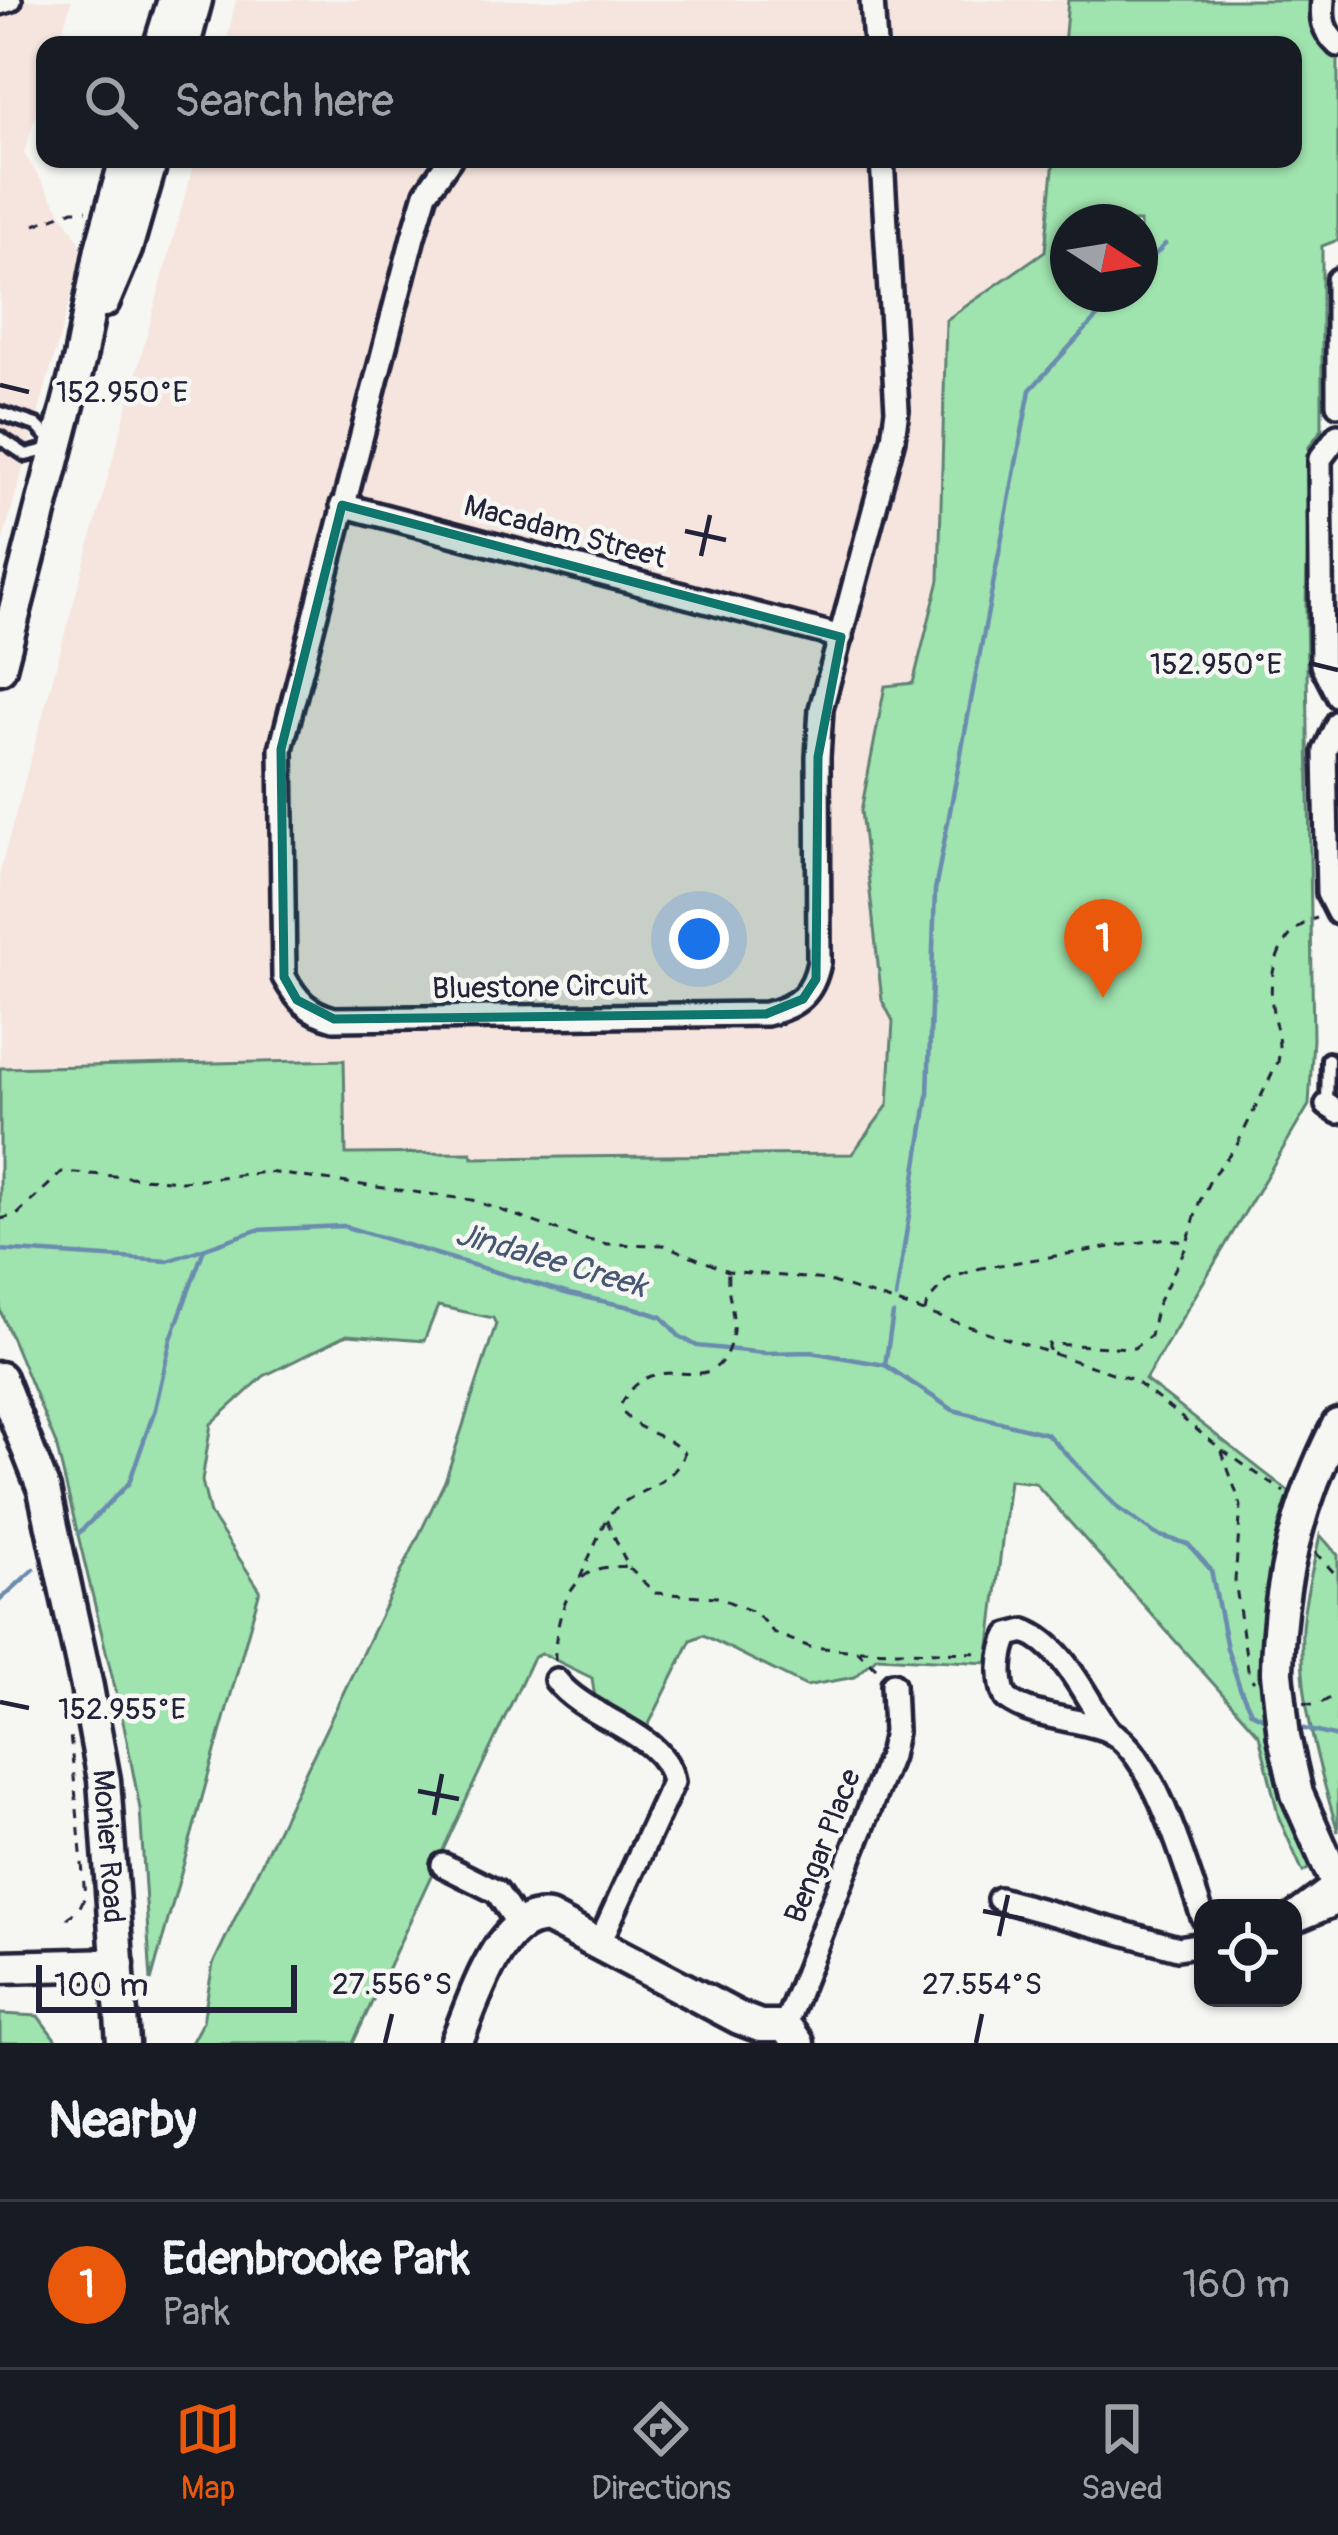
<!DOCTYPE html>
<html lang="en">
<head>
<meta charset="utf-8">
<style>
	body { margin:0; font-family:Pangolin,sans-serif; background:#20242c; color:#f1f3f6 }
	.controls { position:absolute; right:36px; bottom:36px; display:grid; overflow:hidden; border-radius:24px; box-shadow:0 3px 9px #0004 }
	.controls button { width:108px; height:108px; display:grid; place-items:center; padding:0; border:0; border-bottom:3px solid #363941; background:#171b24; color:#f1f3f6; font:60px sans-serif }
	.compass { position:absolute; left:1050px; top:204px; width:108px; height:108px; border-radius:50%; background:#171b24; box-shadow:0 3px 9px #0004; rotate:102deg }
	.scale { position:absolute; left:36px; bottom:30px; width:261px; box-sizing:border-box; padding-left:12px; border:6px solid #22223b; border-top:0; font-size:33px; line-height:42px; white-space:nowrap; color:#22223b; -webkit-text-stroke:9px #f6f6f2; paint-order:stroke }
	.you { position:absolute; left:699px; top:939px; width:42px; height:42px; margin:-30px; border:9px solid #fff; border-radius:50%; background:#1a73e8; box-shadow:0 0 0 18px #1a73e833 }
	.badge { display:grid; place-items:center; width:78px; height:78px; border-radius:50%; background:#ea580c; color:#fff; font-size:39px; font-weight:700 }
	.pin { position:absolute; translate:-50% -99px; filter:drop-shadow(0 3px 6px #0008) }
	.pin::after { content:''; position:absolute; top:63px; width:42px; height:36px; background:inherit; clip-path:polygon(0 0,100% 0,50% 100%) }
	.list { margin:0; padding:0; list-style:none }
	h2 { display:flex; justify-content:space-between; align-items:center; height:156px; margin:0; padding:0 48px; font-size:51px }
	h2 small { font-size:39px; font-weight:400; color:#9ea1a6 }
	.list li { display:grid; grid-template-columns:78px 1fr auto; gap:36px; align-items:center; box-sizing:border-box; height:168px; padding:0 48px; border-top:3px solid #363941 }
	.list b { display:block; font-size:45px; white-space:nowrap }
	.list p { margin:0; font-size:39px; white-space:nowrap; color:#9ea1a6 }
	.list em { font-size:39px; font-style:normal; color:#9ea1a6 }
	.icon { flex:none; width:66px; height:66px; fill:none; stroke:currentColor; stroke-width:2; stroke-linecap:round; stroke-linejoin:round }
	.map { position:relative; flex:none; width:1338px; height:2043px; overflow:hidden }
	.search { position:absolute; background:#171b24; box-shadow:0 3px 9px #0004; left:36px; right:36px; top:36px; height:132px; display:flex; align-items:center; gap:30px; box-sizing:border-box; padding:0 42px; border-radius:24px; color:#9ea1a6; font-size:45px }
	.sheet { height:324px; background:#171b24 }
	nav { display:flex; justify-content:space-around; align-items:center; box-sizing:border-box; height:168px; border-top:3px solid #363941; background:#171b24; font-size:33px; color:#9ea1a6 }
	nav a { display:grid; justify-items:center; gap:6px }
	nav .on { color:#ea580c }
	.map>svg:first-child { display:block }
</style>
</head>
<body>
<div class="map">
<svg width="1338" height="2043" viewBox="0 0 1338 2043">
	<rect width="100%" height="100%" fill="#f6f6f2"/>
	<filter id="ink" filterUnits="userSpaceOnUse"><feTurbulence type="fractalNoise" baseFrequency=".00833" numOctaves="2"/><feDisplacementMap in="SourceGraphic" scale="24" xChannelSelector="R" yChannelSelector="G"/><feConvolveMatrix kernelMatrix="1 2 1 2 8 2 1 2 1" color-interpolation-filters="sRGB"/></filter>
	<g filter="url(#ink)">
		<!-- built -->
		<g fill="#f6e5de">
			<polygon points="0,0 72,0 58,45 45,45 45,85 24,153 84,249 0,551"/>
			<polygon points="236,0 1082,0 1077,45 226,45"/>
			<polygon points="195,159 1064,159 1052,266 945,556 907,706 888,1106 852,1155 345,1159 344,1060 0,1068 0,871"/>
		</g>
		<!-- green -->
		<g fill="#9fe3ae" stroke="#608274" stroke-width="3" fill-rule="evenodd">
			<path d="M1068,0H1312L1313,24L1338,48V240L1322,246V429L1309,447L1306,606L1313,1039L1309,1105L1145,1380L1292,1494C1283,1550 1264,1614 1263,1670C1261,1735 1283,1809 1310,1868L1303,1872L1279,1818L1259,1735L1035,1483L1009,1480L988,1663L877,1657L855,1677L806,1686L703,1635L691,1640L648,1726L595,1698L592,1678L541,1653L532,1659L353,2043H191L203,2021L213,1964L445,1481L496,1324L493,1318L438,1306L424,1341L347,1335L264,1376L211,1424L202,1481L210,1514L260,1590L151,1981L140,1809L125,1730L56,1444L0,1310V1068L344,1060L346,1154L471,1153L472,1158L852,1154L888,1105L893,1021L882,1000L861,811L885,686L913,683L939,580L946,320L1045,251L1054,159H1293V45H1064ZM1068,222H1140V294H1068Z"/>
			<path d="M1320,1535L1338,1555V1832C1318,1764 1299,1699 1302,1628C1304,1597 1314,1565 1320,1535Z"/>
			<polygon points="0,2014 38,2016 58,2043 0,2043"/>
		</g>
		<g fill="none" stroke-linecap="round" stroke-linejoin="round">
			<!-- stream -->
			<g stroke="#6a8cae" stroke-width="4.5">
				<polyline points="1140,271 1165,244"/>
				<polyline points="0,1250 168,1261 257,1230 343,1226 569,1294 635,1308 662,1317 679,1336 697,1346 765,1353 811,1352 885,1365 953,1410 1047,1434 1119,1509 1157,1535 1188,1544 1211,1570 1227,1648 1240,1688 1251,1712 1270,1721"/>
				<polyline points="896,1298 928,1095 935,890 1030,390 1118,294"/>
				<polyline points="885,1365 893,1314"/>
				<polyline points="79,1533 129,1483 155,1409 171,1339 204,1249"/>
				<polyline points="0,1600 34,1569"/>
				<polyline points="1293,1726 1338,1737"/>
			</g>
			<!-- lane casing -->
			<g stroke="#22223b" stroke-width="20">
				<g id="lane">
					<polyline points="0,413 36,425 58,447 26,455 0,438"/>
					<polyline points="1327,1104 1328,1059"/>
				</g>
			</g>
			<!-- street casing -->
			<g stroke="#22223b" stroke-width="30">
				<g id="street">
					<polyline points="872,0 875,45"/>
					<path d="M1323,0C1321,20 1323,31 1338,45"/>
					<polyline points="0,3 10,0"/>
					<path d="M450,159L426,193L413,237L281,749L284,977C297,1000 307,1012 334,1019L766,1014C797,1007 813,994 819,962L818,757L821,709L893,439L897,410L882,159"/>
					<polyline points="1338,280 1338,404"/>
					<polyline points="1338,435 1320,459 1322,665 1338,696"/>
					<polyline points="342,505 841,637"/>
					<polyline points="1338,722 1325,751 1328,893 1338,913"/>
					<polyline points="1327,1105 1338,1112"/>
					<path d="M556,1680C588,1721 666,1732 673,1782L599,1944"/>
					<path d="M1109,1730C1085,1699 1065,1646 1025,1631L1009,1635C1000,1652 998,1680 1006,1698C1033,1719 1072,1717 1104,1729C1154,1747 1185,1868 1203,1917"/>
					<polyline points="443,1865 497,1892 518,1924"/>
					<polyline points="999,1899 1178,1948 1203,1944"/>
					<polyline points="1293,1915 1336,1883"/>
					<polyline points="1300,1919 1338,1903"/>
					<polyline points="785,2026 890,1756 895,1732 893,1684"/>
				</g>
			</g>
			<!-- secondary casing -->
			<g stroke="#22223b" stroke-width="39">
				<g id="secondary">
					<polyline points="160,45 174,0"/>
					<polyline points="184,45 196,0"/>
					<polyline points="104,301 126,249 152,159"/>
					<polyline points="0,668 80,358 101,249 126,159"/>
					<path id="s1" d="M0,1378L44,1490L87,1687L104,1780L123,2043"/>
					<path d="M1277,1673C1278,1585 1297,1504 1338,1425"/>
					<polyline points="1284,1737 1297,1794 1338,1887"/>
					<polyline points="0,1967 118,1964"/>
					<path d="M456,2043C473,2005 498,1911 549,1918L739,2018L760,2026H785L798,2043"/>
				</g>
			</g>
			<!-- path -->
			<g stroke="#22223b" stroke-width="3" stroke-dasharray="9 9" stroke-linecap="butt">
				<polyline points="35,225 73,210 87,210"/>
				<polyline points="0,1219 17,1215 62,1172 182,1181 267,1172 472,1200 582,1239 607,1244 664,1245 728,1271 826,1280 1134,1380 1221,1449 1241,1506 1235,1580 1249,1676 1254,1682"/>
				<polyline points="925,1312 927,1302 948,1279 981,1268 1167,1238 1186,1243"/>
				<path d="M1049,1351V1344L1134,1348L1150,1336L1157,1305L1186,1247L1199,1203L1212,1176L1236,1147L1278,1062C1282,1040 1274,1025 1272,1004C1268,969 1281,929 1317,918"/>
				<polyline points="1222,1450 1284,1492"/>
				<polyline points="1315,1552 1338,1577"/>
				<polyline points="629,1568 655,1593 717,1597 756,1613 774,1633 810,1647 858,1651 879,1671"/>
				<polyline points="580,1578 605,1521"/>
				<polyline points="859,1650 982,1653"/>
				<path d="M555,1661C554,1630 564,1579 598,1569C607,1566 619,1567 628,1566L606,1519C625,1490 674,1489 684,1453C665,1431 633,1434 620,1406C657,1336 714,1412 732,1337C737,1315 726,1295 728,1273"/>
				<polyline points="1304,1703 1317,1705 1338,1694"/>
				<polyline points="67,1919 80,1907 85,1896 70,1734"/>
			</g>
			<!-- lane -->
			<use href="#lane" stroke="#f6f6f2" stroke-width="10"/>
			<!-- street -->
			<use href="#street" stroke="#f6f6f2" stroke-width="21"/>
			<!-- secondary -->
			<use href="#secondary" stroke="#f6f6f2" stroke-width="30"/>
			<!-- secondary-bridge casing -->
			<g stroke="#22223b" stroke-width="39" stroke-linecap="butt">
				<polyline id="secondary-bridge" points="1277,1673 1284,1737"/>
			</g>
			<!-- secondary-bridge -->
			<use href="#secondary-bridge" stroke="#f6f6f2" stroke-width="30"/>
		</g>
	</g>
	<!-- marked area -->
	<path fill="#0f766e" fill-opacity="0.2" stroke="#0f766e" stroke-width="9" stroke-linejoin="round" d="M342,505L841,637L818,757L816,979L803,999L766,1014L334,1019L297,1000L284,977L281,749Z"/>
	<!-- ticks -->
	<path fill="none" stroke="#22223b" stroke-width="4.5" d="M0,385L29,392M685,531L726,540M701,556L710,515M1309,663L1338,670M0,1702L29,1708M418,1791L459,1799M434,1815L442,1774M983,1911L1024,1919M999,1936L1008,1895M385,2043L392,2014M976,2043L982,2014"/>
	<g text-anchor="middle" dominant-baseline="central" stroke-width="9" stroke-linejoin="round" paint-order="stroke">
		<!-- street labels -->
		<g font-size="30" fill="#22223b" stroke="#f6f6f2">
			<text transform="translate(565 532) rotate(15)">Macadam Street</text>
			<text transform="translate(540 987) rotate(-1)">Bluestone Circuit</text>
			<text transform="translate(823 1846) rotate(-69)">Bengar Place</text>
			<text stroke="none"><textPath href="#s1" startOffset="483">Monier Road</textPath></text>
		</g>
		<!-- water labels -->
		<g font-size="33" font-style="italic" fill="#465774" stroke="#f6f6f2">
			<text transform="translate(551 1260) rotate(16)">Jindalee Creek</text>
		</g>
	</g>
	<g font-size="30" text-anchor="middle" fill="#22223b" stroke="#f6f6f2" stroke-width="9" stroke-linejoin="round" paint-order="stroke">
		<text x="122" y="402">152.950°E</text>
		<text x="1216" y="674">152.950°E</text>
		<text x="122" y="1719">152.955°E</text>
		<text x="392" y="1994">27.556°S</text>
		<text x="982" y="1994">27.554°S</text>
	</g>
</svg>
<div class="controls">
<button><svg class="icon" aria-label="locate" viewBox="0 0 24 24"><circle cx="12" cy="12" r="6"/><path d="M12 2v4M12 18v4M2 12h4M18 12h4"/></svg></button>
</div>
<svg class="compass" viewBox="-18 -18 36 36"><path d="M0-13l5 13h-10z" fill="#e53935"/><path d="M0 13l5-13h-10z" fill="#9ea1a6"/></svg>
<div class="scale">100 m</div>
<div class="you"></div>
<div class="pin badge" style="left:1103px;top:998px">1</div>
<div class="search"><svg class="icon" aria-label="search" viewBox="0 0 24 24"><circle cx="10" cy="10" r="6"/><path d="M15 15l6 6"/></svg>Search here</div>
</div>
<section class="sheet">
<h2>Nearby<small></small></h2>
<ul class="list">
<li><span class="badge">1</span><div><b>Edenbrooke Park</b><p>Park</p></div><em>160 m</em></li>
</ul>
</section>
<nav>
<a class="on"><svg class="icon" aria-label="map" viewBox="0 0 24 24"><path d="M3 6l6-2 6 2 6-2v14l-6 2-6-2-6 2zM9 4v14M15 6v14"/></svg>Map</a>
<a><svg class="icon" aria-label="directions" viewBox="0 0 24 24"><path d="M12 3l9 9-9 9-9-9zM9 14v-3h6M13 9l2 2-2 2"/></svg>Directions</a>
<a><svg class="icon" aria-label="saved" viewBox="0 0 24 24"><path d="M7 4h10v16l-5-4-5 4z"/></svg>Saved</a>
</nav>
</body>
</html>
